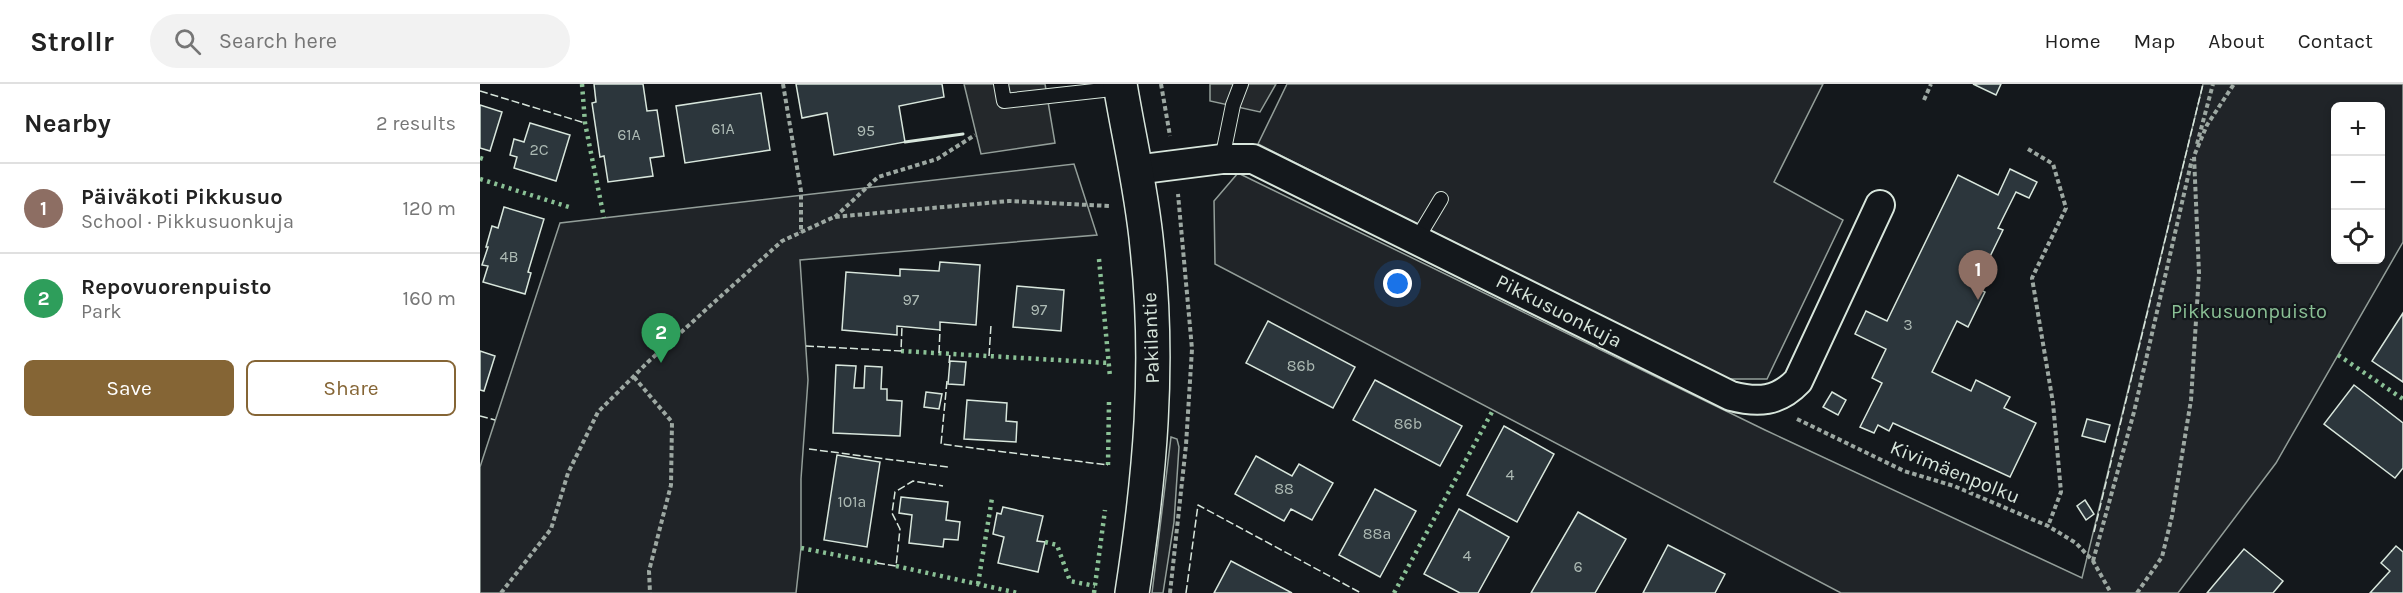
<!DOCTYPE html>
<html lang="en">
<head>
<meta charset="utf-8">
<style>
	body { margin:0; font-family:Karla,sans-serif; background:#f2f2f2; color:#222 }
	.controls { position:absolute; right:18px; top:18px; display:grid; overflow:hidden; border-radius:9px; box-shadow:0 3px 9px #0003 }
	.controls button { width:54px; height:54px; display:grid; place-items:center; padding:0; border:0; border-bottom:2px solid #e0e0e0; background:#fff; color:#222; font:30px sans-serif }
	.you { position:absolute; left:918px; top:200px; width:21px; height:21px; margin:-15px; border:4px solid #fff; border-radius:50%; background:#1a73e8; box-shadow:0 0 0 9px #1a73e833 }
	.badge { display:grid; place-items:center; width:39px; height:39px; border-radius:50%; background:#856535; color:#fff; font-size:20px; font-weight:700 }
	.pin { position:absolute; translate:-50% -50px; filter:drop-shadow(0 2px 3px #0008) }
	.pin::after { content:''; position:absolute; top:32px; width:21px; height:18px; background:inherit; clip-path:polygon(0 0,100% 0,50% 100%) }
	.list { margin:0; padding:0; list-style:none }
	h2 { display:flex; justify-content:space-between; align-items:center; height:78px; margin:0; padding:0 24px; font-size:26px }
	h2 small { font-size:20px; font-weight:400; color:#767676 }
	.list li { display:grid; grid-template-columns:39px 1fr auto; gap:18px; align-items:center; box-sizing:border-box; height:90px; padding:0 24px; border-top:2px solid #e0e0e0 }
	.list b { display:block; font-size:22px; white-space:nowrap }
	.list p { margin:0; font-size:20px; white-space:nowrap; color:#767676 }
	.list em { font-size:20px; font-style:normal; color:#767676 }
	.actions { display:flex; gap:12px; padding:18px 24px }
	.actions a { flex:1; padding:14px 0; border:2px solid #856535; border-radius:9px; text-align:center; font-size:21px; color:#856535 }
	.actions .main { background:#856535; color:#fff }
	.icon { flex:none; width:33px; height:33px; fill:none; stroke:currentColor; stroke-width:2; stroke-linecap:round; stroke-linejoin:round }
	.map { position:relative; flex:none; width:1923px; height:509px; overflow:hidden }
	header { display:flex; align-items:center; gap:36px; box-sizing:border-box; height:84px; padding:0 30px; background:#fff; border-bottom:2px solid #e0e0e0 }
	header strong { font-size:28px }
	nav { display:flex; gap:33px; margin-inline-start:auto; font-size:21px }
	.search { width:420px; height:54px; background:#f2f2f2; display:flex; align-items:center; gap:15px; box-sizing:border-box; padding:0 21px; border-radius:33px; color:#767676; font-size:22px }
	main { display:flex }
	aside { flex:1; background:#fff }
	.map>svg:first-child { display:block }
</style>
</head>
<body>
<header>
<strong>Strollr</strong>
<div class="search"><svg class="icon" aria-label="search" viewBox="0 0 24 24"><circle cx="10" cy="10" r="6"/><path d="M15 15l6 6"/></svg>Search here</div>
<nav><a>Home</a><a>Map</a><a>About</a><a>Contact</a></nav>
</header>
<main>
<aside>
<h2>Nearby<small>2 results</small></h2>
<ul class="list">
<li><span class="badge" style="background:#8d6e63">1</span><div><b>Päiväkoti Pikkusuo</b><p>School · Pikkusuonkuja</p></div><em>120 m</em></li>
<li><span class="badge" style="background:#2e9e5b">2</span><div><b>Repovuorenpuisto</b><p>Park</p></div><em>160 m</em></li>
</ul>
<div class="actions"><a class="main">Save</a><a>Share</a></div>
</aside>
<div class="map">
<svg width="1923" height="509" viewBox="0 0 1923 509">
	<rect width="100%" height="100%" fill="#14181c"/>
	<!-- green -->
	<g fill="#202428" stroke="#939e99" stroke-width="1.5" fill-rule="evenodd">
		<polygon points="807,0 1343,0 1294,98 1363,136 1287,295 1246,295 778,60"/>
		<path d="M1723,0H1923V158L1796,379L1698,509H1361L735,180L734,117L758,89L1285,346L1602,494ZM1856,22H1900V176H1856Z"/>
		<polygon points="594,80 617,151 320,176 328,296 321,395 321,464 316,509 0,509 0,383 80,139"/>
		<polygon points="691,353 697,355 699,363 694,438 683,509 672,509"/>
	</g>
	<!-- parking -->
	<g fill="#24282b" stroke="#939e99" stroke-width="1.5">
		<polygon points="484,0 565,0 575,59 501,70"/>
		<polygon points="730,0 796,0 780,28 730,17"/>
	</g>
	<!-- building -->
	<g fill="#2c363c" stroke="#d8e6dc" stroke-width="1.5">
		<polygon points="114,0 163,0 167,27 177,26 184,72 170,74 173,92 128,98 124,72 120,73 112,19 116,18"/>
		<polygon points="316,0 462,0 464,13 419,22 425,58 354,71 347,29 322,34"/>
		<polygon points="1493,0 1521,0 1516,11"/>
		<polygon points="281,9 290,66 205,79 196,22"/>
		<polygon points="0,21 22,28 10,67 0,64"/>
		<polygon points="50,39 90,51 76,97 34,84 37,73 30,71 34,55 44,58"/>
		<polygon points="1530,85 1557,98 1549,114 1536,108 1518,144 1523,146 1495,203 1505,208 1488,243 1477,237 1452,288 1491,307 1496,296 1530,313 1524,324 1556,339 1530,393 1413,339 1409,347 1398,341 1394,349 1380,343 1402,299 1392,294 1406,265 1375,250 1386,227 1407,237 1478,91 1518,111"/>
		<polygon points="24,123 64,135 48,188 51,189 45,210 3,198 8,182 2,181 8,163 6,163 12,142 18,144"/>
		<polygon points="460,178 500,181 496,241 460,238 460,246 417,242 417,251 362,246 366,188 420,192 420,185 459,187"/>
		<polygon points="537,202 584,206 581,247 533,243"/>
		<polygon points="1923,229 1923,298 1892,277"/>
		<polygon points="788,237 875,283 853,324 766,279"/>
		<polygon points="0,267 15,272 4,307 0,306"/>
		<polygon points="470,277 486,278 484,301 468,300"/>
		<polygon points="356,281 376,282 374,304 384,304 385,282 402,283 401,305 407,305 407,316 422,317 420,352 353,349"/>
		<polygon points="895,296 982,342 960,382 873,336"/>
		<polygon points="1874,301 1923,339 1923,384 1915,394 1844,340"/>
		<polygon points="446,308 462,310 459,325 444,323"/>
		<polygon points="1352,308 1366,316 1358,331 1343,323"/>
		<polygon points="487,316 527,319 526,337 537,338 536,358 484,355"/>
		<polygon points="1607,335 1630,341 1625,358 1602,352"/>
		<polygon points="1024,342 1074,370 1037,438 987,411"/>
		<polygon points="357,371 400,378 387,463 344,456"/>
		<polygon points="776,372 812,392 819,380 853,399 832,436 811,425 804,437 755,410"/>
		<polygon points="895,405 936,427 900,493 859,471"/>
		<polygon points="421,413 468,418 466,436 480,438 478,456 464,455 463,463 429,459 432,431 419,429"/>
		<polygon points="1605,416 1614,430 1606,436 1597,422"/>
		<polygon points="523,423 563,432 557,457 565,458 558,488 518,479 524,453 513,450 517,429 521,430"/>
		<polygon points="979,425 1029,453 998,509 980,509 944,490"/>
		<polygon points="1098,428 1146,455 1115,509 1051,509"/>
		<polygon points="1188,461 1245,490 1235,509 1163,509"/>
		<polygon points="1916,462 1923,468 1923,509 1890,509 1910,487 1901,479"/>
		<polygon points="1764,465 1803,497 1793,509 1727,509"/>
		<polygon points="751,477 812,509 734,509"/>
	</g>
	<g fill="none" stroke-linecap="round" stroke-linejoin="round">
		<!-- lane casing -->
		<g stroke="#d8e6dc" stroke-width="16">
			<g id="lane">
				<polyline points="521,0 524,17 641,4"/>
				<polyline points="742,75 753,21 761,0"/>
				<polyline points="937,155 961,115"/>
			</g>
		</g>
		<!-- street casing -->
		<g stroke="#d8e6dc" stroke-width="32">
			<path id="street" d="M655,86L742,75H773L1251,312C1278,319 1298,318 1318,297L1400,121"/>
		</g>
		<!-- secondary casing -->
		<g stroke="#d8e6dc" stroke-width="36">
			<path id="secondary" d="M640,0C649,54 662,108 667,163C680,281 670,392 652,509"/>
		</g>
		<!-- path -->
		<g stroke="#9da8a2" stroke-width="4" stroke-dasharray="4.5 3" stroke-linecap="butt">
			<polyline points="303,0 321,107 321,149"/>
			<polyline points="681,0 690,52"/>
			<polyline points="1444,16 1451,0"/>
			<polyline points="1717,60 1733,0"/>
			<polyline points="1548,65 1573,80 1586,124 1552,194 1573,319 1581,408 1568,442"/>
			<polyline points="355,133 398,93 457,75 495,51"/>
			<polyline points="154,293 192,338 191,401 169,487 170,509"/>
			<polyline points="1317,335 1424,387 1474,402 1568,442 1596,459 1613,477 1631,509"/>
			<polyline points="1613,477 1654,328 1712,75"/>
			<polyline points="21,509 71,445 88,389 118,328 168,278 302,157 354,133 529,117 629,122"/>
			<polyline points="690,509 706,361 712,265 698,110"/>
			<polyline points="1657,509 1682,473 1692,432 1711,316 1719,189 1714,72 1727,41 1754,0"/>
		</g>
		<!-- lane -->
		<use href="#lane" stroke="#14181c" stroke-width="14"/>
		<!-- street -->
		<use href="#street" stroke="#14181c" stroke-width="28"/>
		<!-- secondary -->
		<use href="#secondary" stroke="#14181c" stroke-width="33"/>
		<!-- hedge -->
		<g stroke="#8ac095" stroke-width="4.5" stroke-dasharray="3 4.5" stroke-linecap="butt">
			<polyline points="102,0 105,39 124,134"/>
			<polyline points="0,74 6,76"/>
			<polyline points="0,95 92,124"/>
			<polyline points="619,175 630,293"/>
			<polyline points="421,267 629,279"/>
			<polyline points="1858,271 1923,315"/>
			<polyline points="628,381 629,318"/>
			<polyline points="565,458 577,461 590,497 615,502"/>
			<polyline points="321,464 397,479"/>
			<polyline points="416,482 538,509"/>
			<polyline points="498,500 512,414"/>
			<polyline points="614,509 625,426"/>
			<polyline points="914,509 1013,326"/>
		</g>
		<!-- fence -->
		<g stroke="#d8e6dc" stroke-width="1.5" stroke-dasharray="8 3" stroke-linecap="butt">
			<polyline points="0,7 105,39"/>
			<polyline points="326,262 421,267 422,242"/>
			<polyline points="459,269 460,246"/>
			<polyline points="509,272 511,241"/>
			<polyline points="469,279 470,270"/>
			<polyline points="467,297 461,360 628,381"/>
			<polyline points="0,332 15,336"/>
			<polyline points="329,365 468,383"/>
			<polyline points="1614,448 1723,0"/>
			<polyline points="397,479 416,482 420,445 412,429 415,408 433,397 463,402"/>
			<polyline points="706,509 718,421 881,509"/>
		</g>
		<!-- wall -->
		<polyline stroke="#d8e6dc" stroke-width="3" points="425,58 483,50"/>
	</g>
	<g text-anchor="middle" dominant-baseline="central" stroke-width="4.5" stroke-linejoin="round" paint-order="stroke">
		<!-- number labels -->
		<g font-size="16" fill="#adbab4">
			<text x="243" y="44">61A</text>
			<text x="386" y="46">95</text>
			<text x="149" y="50">61A</text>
			<text x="59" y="65">2C</text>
			<text x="29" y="172">4B</text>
			<text x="431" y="215">97</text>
			<text x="559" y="225">97</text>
			<text x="1428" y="240">3</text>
			<text x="821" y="281">86b</text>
			<text x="928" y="339">86b</text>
			<text x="1030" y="390">4</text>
			<text x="804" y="404">88</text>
			<text x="372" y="417">101a</text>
			<text x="897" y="449">88a</text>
			<text x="987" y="471">4</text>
			<text x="1098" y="482">6</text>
		</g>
		<!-- street labels -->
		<g font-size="20" fill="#d8e6dc" stroke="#14181c">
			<text transform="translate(1079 227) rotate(27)">Pikkusuonkuja</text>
			<text transform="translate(671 254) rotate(-92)">Pakilantie</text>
			<text transform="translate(1475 388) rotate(22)">Kivimäenpolku</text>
		</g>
		<!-- park labels -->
		<g font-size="20" fill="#8ac095" stroke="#14181c">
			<text x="1769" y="227">Pikkusuonpuisto</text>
		</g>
	</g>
</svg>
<div class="controls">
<button>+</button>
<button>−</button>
<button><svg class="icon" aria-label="locate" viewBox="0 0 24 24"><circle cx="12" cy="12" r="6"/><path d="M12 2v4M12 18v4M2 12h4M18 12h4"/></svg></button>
</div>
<div class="you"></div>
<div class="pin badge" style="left:1498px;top:216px;background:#8d6e63">1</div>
<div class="pin badge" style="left:181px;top:279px;background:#2e9e5b">2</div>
</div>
</main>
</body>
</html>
